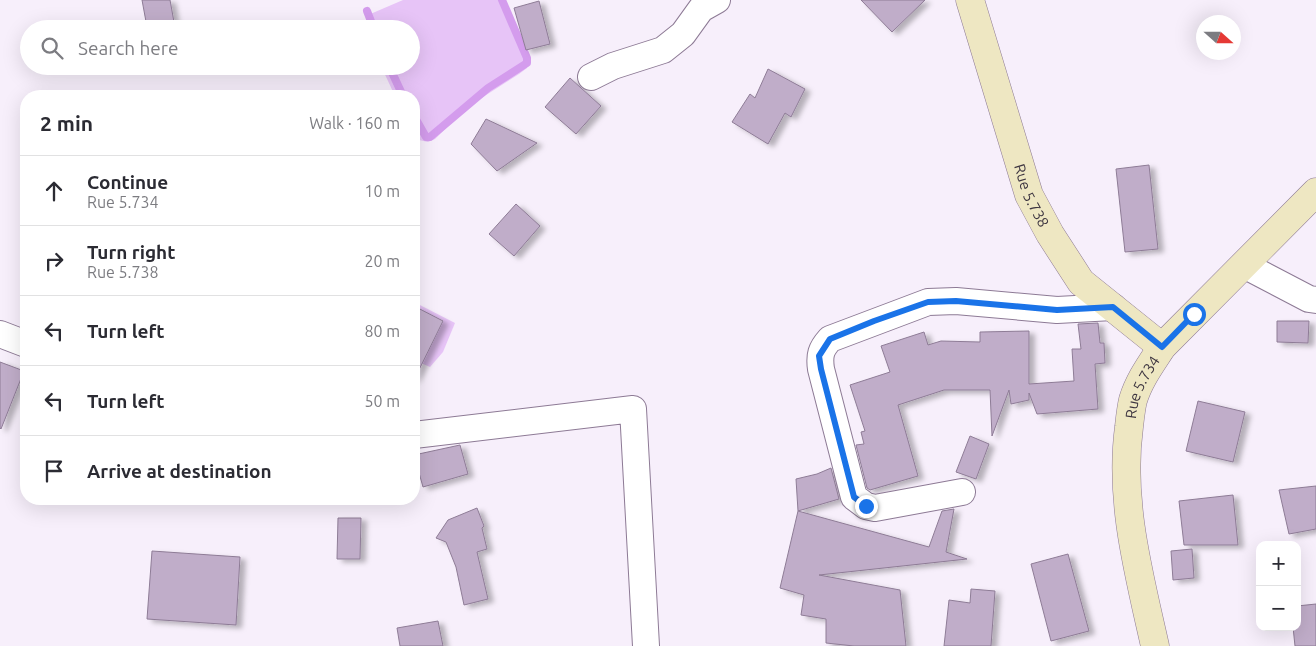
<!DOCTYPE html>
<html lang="en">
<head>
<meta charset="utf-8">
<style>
	body { margin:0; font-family:Ubuntu,sans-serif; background:#f7f7f7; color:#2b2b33 }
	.controls { position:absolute; right:15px; bottom:15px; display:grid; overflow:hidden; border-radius:10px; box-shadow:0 5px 20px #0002 }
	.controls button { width:45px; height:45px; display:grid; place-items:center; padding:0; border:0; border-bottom:1px solid #e1e1e2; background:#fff; color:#2b2b33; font:25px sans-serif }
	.compass { position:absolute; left:1196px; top:15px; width:45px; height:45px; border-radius:50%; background:#fff; box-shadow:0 5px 20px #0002; rotate:111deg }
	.stop { position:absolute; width:15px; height:15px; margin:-11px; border:4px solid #1a73e8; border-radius:50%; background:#fff }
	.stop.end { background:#1a73e8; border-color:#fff; box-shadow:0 1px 5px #0008 }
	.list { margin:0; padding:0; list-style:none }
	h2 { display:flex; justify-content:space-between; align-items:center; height:65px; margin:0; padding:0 20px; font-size:21px }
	h2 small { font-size:16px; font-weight:400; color:#7c7c81 }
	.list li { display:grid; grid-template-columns:32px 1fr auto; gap:15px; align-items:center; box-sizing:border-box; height:70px; padding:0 20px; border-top:1px solid #e1e1e2 }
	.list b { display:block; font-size:19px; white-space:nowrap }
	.list p { margin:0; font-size:16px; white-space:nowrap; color:#7c7c81 }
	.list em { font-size:16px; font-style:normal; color:#7c7c81 }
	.icon { flex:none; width:28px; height:28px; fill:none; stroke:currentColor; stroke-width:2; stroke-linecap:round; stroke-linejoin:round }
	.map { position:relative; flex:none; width:1316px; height:646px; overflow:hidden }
	.search { position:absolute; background:#fff; box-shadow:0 5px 20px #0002; left:20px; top:20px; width:400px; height:55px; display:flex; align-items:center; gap:12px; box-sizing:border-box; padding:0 18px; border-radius:28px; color:#7c7c81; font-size:19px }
	.panel { position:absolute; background:#fff; box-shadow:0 5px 20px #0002; left:20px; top:90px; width:400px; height:415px; border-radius:20px }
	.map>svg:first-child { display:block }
</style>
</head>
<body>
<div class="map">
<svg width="1316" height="646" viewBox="0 0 1316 646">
	<defs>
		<filter id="shadow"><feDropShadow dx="5.5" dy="3" stdDeviation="2.5" flood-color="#0004"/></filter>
	</defs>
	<rect width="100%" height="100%" fill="#f7effb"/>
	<!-- green -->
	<g fill="#e7c4f7">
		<polygon points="403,0 504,0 527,63 527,68 519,74 469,106 435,139 428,142 419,140 414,130 414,96 395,96 381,66 411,66 411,29 365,29 364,25 368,15"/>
		<polygon points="414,302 455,323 443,352 430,367 414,360"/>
	</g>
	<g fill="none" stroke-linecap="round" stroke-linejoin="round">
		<!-- stream -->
		<g stroke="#d49ced" stroke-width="8">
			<polyline points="367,11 374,29"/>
			<polyline points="389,66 403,96"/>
			<polyline points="414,116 426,137 430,137 488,88 527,63 527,58 502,0"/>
		</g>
	</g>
	<!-- building -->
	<g fill="#c0adc9" stroke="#8e7c96" filter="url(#shadow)">
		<polygon points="142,0 170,0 174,22 147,27"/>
		<polygon points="861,0 925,0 892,32"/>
		<polygon points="539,1 550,44 526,50 514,8"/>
		<polygon points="768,69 805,89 791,117 785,113 768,144 732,122 750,94 755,98"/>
		<polygon points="570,78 601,106 576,134 545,107"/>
		<polygon points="486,119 537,143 497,171 471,144"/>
		<polygon points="1149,165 1158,249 1125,252 1116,169"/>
		<polygon points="516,204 540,226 514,256 489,234"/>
		<polygon points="414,306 443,321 414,380"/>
		<polygon points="1277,321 1309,321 1308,343 1277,342"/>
		<polygon points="1098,323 1100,343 1104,343 1105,363 1095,364 1098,409 1037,414 1029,393 1029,400 1011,404 1009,390 992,436 990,390 944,390 898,405 918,476 870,490 867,488 856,445 864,444 861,432 865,431 850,385 890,372 881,346 924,332 928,345 941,341 980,342 980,332 1029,331 1029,384 1074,381 1072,349 1081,349 1078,324"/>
		<polygon points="0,362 24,371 1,429 0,428"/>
		<polygon points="1198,401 1245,412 1233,462 1186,451"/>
		<polygon points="970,436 989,444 976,479 956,472"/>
		<polygon points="460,445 468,474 423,487 414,455"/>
		<polygon points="831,468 839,499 798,511 796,479 817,474"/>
		<polygon points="1316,486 1316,529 1289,534 1279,490"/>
		<polygon points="1233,495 1238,545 1184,545 1179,501"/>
		<polygon points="477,508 484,526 482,528 487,549 477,552 488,599 464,605 456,567 446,542 436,538 448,520"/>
		<polygon points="954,509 946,552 967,559 819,575 900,590 906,646 854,646 826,643 826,619 801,615 804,595 780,588 798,511 929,547 942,511"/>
		<polygon points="338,518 361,518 360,559 337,559"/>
		<polygon points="1192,549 1194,578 1173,580 1171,551"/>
		<polygon points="152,551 240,557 236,625 147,619"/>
		<polygon points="1068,554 1089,631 1051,641 1031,564"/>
		<polygon points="971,589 995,591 991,646 944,646 949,600 970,603"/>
		<polygon points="1316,604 1316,646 1295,646 1293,627 1297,627 1297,606"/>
		<polygon points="438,621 443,646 400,646 397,628"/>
	</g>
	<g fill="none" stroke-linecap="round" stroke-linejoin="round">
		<!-- street casing -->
		<g stroke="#8d7a95" stroke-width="28">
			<g id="street">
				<polyline points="591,77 613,66 663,50 683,34 701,9 717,0"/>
				<polyline points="1244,265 1309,299 1316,300"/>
				<polyline points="0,334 26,344"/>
				<polyline points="414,435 633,409 646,646"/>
				<path d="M962,492L875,508L866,506L854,497L821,369C819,355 821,349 830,339L928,302L956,301L1057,310L1113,307"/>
			</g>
		</g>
		<!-- secondary casing -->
		<g stroke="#8d7a95" stroke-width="29">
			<g id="secondary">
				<path id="s1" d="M970,0L1029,195L1050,234L1081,282L1162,347"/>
				<path id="s2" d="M1155,646C1139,574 1119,501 1129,427C1130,418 1131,408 1133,400C1139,380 1151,364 1162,347L1316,192"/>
			</g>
		</g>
		<!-- street -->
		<use href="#street" stroke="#fff" stroke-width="26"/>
		<!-- secondary -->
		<use href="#secondary" stroke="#eee7c2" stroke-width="28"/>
	</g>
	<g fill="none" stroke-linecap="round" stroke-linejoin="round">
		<!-- route -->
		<polyline stroke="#1a73e8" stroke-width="6" points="866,506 854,497 821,369 819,356 830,339 874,321 928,302 956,301 1057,310 1113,307 1162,347 1194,314"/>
	</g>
	<g text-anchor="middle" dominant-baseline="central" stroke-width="4.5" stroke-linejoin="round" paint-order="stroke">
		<!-- street labels -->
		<g font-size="15" fill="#3d3540" stroke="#fff">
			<text stroke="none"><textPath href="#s1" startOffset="205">Rue 5.738</textPath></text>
			<text stroke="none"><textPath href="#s2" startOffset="264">Rue 5.734</textPath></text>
		</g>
	</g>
</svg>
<div class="controls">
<button>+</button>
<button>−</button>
</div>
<svg class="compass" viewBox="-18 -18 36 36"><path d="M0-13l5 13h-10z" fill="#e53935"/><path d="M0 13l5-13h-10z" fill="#7c7c81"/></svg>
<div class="stop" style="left:1194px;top:314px"></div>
<div class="stop end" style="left:866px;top:506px"></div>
<div class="search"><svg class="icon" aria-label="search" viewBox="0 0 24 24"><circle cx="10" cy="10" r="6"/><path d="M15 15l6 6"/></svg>Search here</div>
<section class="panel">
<h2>2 min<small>Walk · 160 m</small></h2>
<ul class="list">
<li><svg class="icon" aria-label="ahead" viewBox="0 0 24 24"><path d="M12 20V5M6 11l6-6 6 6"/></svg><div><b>Continue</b><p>Rue 5.734</p></div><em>10 m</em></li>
<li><svg class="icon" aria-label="right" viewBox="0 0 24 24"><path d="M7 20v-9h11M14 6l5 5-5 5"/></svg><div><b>Turn right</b><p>Rue 5.738</p></div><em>20 m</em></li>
<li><svg class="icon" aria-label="left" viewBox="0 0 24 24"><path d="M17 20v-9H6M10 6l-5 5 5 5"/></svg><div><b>Turn left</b></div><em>80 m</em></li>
<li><svg class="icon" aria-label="left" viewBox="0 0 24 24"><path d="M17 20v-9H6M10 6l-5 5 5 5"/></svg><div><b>Turn left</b></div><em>50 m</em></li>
<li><svg class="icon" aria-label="arrive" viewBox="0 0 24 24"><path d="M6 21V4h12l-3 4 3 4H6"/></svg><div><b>Arrive at destination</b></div></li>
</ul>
</section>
</div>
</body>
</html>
